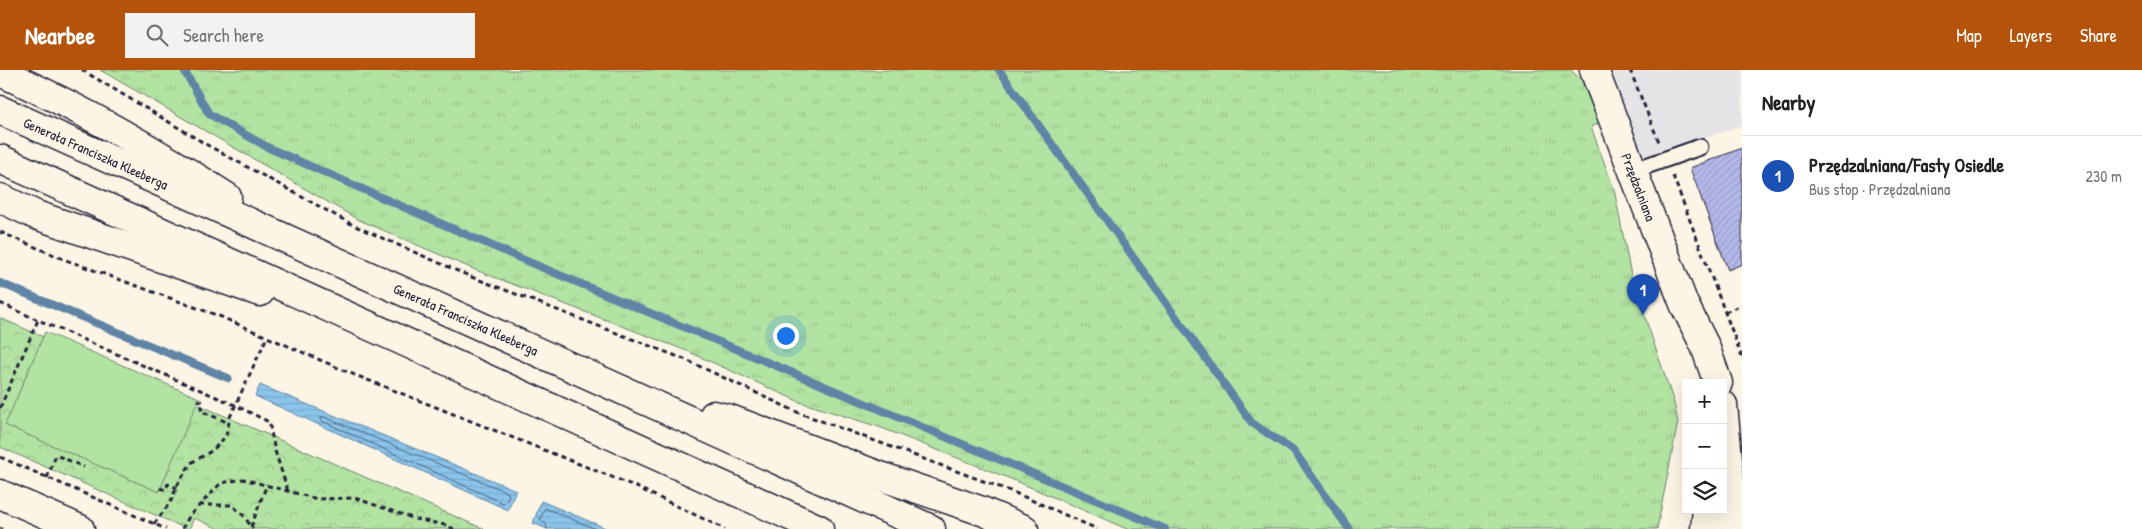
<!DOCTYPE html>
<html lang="en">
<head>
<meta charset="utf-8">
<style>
	body { margin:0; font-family:"Patrick Hand",sans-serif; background:#f2f2f2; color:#202124 }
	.controls { position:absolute; right:15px; bottom:15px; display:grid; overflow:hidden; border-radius:0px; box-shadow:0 5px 20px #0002 }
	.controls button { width:45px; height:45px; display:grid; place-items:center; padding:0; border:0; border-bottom:1px solid #e0e0e0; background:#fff; color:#202124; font:25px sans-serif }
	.you { position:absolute; left:785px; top:265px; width:18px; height:18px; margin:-12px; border:4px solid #fff; border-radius:50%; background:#1a73e8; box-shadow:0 0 0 8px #1a73e833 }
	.badge { display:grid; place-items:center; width:32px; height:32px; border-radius:50%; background:#b45309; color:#fff; font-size:16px; font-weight:700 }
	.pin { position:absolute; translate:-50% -41px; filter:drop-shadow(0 1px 2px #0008) }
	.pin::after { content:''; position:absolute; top:26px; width:18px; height:15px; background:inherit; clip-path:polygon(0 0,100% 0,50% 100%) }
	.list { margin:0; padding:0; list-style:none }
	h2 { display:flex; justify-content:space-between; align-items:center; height:65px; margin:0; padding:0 20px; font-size:21px }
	h2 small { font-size:16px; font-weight:400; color:#757577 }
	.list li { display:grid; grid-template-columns:32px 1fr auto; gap:15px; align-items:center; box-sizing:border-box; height:80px; padding:0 20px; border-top:1px solid #e0e0e0 }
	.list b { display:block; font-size:19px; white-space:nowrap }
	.list p { margin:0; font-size:16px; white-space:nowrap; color:#757577 }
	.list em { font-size:16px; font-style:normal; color:#757577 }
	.icon { flex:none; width:28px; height:28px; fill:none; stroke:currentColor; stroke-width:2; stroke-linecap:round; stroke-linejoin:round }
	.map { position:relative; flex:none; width:1742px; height:459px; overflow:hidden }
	header { display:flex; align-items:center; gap:30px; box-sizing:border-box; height:70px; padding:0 25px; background:#b45309; color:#fff }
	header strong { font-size:24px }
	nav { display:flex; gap:28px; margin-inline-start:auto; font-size:18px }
	.search { width:350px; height:45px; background:#f2f2f2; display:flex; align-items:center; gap:12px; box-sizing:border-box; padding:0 18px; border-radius:0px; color:#757577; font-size:19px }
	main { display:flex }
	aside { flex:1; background:#fff }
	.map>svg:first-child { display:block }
</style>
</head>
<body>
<header>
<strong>Nearbee</strong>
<div class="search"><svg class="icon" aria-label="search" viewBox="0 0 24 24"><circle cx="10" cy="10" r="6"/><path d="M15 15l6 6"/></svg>Search here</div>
<nav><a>Map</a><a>Layers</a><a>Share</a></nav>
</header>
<main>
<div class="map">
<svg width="1742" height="459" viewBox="0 0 1742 459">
	<defs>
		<pattern id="grass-tufts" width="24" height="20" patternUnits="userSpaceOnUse" patternTransform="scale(1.25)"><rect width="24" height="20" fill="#b3e3a2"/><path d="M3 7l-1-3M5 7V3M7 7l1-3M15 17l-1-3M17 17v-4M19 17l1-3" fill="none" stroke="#9ac28c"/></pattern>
		<pattern id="forest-crowns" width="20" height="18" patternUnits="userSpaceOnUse" patternTransform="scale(1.25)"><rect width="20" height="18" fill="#b3e3a2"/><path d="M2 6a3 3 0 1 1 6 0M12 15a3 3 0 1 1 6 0" fill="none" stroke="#9ac28c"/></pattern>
		<pattern id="water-rules" width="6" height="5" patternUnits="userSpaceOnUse" patternTransform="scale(1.25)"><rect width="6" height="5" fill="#8bc5eb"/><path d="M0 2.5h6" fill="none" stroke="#78a9ca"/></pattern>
		<pattern id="building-hatch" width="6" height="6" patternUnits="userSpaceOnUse" patternTransform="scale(1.25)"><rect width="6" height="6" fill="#b4b8e9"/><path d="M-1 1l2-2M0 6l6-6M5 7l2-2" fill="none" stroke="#9a9ec9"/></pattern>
	</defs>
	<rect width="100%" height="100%" fill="#fcf5e5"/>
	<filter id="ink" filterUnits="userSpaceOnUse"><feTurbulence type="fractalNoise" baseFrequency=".02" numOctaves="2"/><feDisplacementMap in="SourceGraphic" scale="10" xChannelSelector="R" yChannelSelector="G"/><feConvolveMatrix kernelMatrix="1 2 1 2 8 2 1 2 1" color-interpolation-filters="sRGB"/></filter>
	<g filter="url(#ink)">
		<!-- built -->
		<polygon fill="#e6e3e6" points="1606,0 1742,0 1742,55 1641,91"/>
		<!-- grass -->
		<polygon fill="url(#grass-tufts)" stroke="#6a826e" points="100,0 1571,0 1582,11 1599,53 1591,57 1614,119 1631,205 1674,333 1678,352 1657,459 1127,459 1016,411 879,357 800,332 687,281 473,199 357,149"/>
		<!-- forest -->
		<polygon fill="url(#forest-crowns)" stroke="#6a826e" points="0,248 484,459 219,459 194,448 189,459 187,459 0,377"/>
		<!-- pitch -->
		<polygon fill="#b3e3a2" stroke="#6a826e" points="45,262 199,328 159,422 5,355"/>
		<!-- water -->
		<g fill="url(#water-rules)" stroke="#6184a5">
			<polygon points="260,315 516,420 508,440 255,326"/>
			<polygon points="541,431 608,459 547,459 533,453"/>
		</g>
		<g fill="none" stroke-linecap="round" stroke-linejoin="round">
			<!-- shore -->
			<g stroke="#4c6381" stroke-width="1">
				<polygon points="324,347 507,422 509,425 506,431 503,433 322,351 321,348"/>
				<polyline points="547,459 546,454 540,449 545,438 596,459"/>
			</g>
			<!-- stream -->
			<g stroke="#6184a5" stroke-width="8">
				<polyline points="184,0 209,44 269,78 524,190 1165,459"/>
				<polyline points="999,0 1252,353 1294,381 1349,459"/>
				<polyline points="0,213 228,308"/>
			</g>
		</g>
		<!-- building -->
		<polygon fill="url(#building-hatch)" stroke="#22223b" points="1742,78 1742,194 1728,200 1690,98"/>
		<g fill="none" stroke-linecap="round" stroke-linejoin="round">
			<!-- service casing -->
			<g stroke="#22223b" stroke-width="19">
				<polyline id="service" points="1632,101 1700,77"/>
			</g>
			<!-- minor casing -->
			<g stroke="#22223b" stroke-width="31">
				<g id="minor">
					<polyline points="1594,0 1684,234 1705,276 1718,313"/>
					<polyline points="1723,335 1730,410 1730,459"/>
					<polyline points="0,424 80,459"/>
					<polyline points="1705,459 1707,440"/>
				</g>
			</g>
			<!-- trunk casing -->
			<g stroke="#22223b" stroke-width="31">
				<g id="trunk">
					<path d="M0,2C79,37 154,80 227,127"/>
					<polyline points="0,40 931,459"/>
					<polyline points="0,89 819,459"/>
					<polyline points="0,128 36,145 260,222"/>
					<polyline points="714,345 730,349 880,406 982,441 1024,459"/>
				</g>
			</g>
			<!-- path -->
			<g stroke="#22223b" stroke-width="3" stroke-dasharray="5 4" stroke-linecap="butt">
				<polyline points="82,0 209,76 355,156 469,206 684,289 797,342 1013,422 1097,459"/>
				<polyline points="1630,0 1659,72"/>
				<polyline points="1673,106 1742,287"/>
				<polyline points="0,162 66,190 219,246 350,303 632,415 725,459"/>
				<polyline points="0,233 38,250"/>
				<polyline points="1725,242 1742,235"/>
				<polyline points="198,330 203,332 201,341 229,353"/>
				<polyline points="0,338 38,250 235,335 269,352 275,381 288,421"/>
				<polyline points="0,387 166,459"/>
				<polyline points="47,408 56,385 84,397"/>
				<polyline points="160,418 165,420 168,414 177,418"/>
				<polyline points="199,435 232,435 243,445 253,459"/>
				<polyline points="154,454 170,433 178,414 191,393 213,380 226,366 230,347 267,267"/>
				<polyline points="251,457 267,414"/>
				<polyline points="0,458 2,459"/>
				<polyline points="182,459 190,445 221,413 243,409 317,429 355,428 415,449 445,455 454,459"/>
			</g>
			<!-- service -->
			<use href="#service" stroke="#fcf5e5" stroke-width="15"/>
			<!-- minor -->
			<use href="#minor" stroke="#fcf5e5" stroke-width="28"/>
			<!-- trunk -->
			<use href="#trunk" stroke="#fcf5e5" stroke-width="28"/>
		</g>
	</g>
	<g text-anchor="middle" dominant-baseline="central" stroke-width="4" stroke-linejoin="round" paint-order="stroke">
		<!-- street labels -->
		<g font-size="14" fill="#22223b" stroke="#fcf5e5">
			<text transform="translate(96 83) rotate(24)">Generała Franciszka Kleeberga</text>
			<text transform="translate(1639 117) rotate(69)">Przędzalniana</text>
			<text transform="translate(466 249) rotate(24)">Generała Franciszka Kleeberga</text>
		</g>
	</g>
</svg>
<div class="controls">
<button>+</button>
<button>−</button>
<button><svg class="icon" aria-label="layers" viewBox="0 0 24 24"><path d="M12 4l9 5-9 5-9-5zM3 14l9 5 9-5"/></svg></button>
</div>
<div class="you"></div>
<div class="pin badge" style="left:1643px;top:245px;background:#1a4fb4">1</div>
</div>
<aside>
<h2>Nearby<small></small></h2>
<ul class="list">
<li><span class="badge" style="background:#1a4fb4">1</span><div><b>Przędzalniana/Fasty Osiedle</b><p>Bus stop · Przędzalniana</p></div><em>230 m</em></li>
</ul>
</aside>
</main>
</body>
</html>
